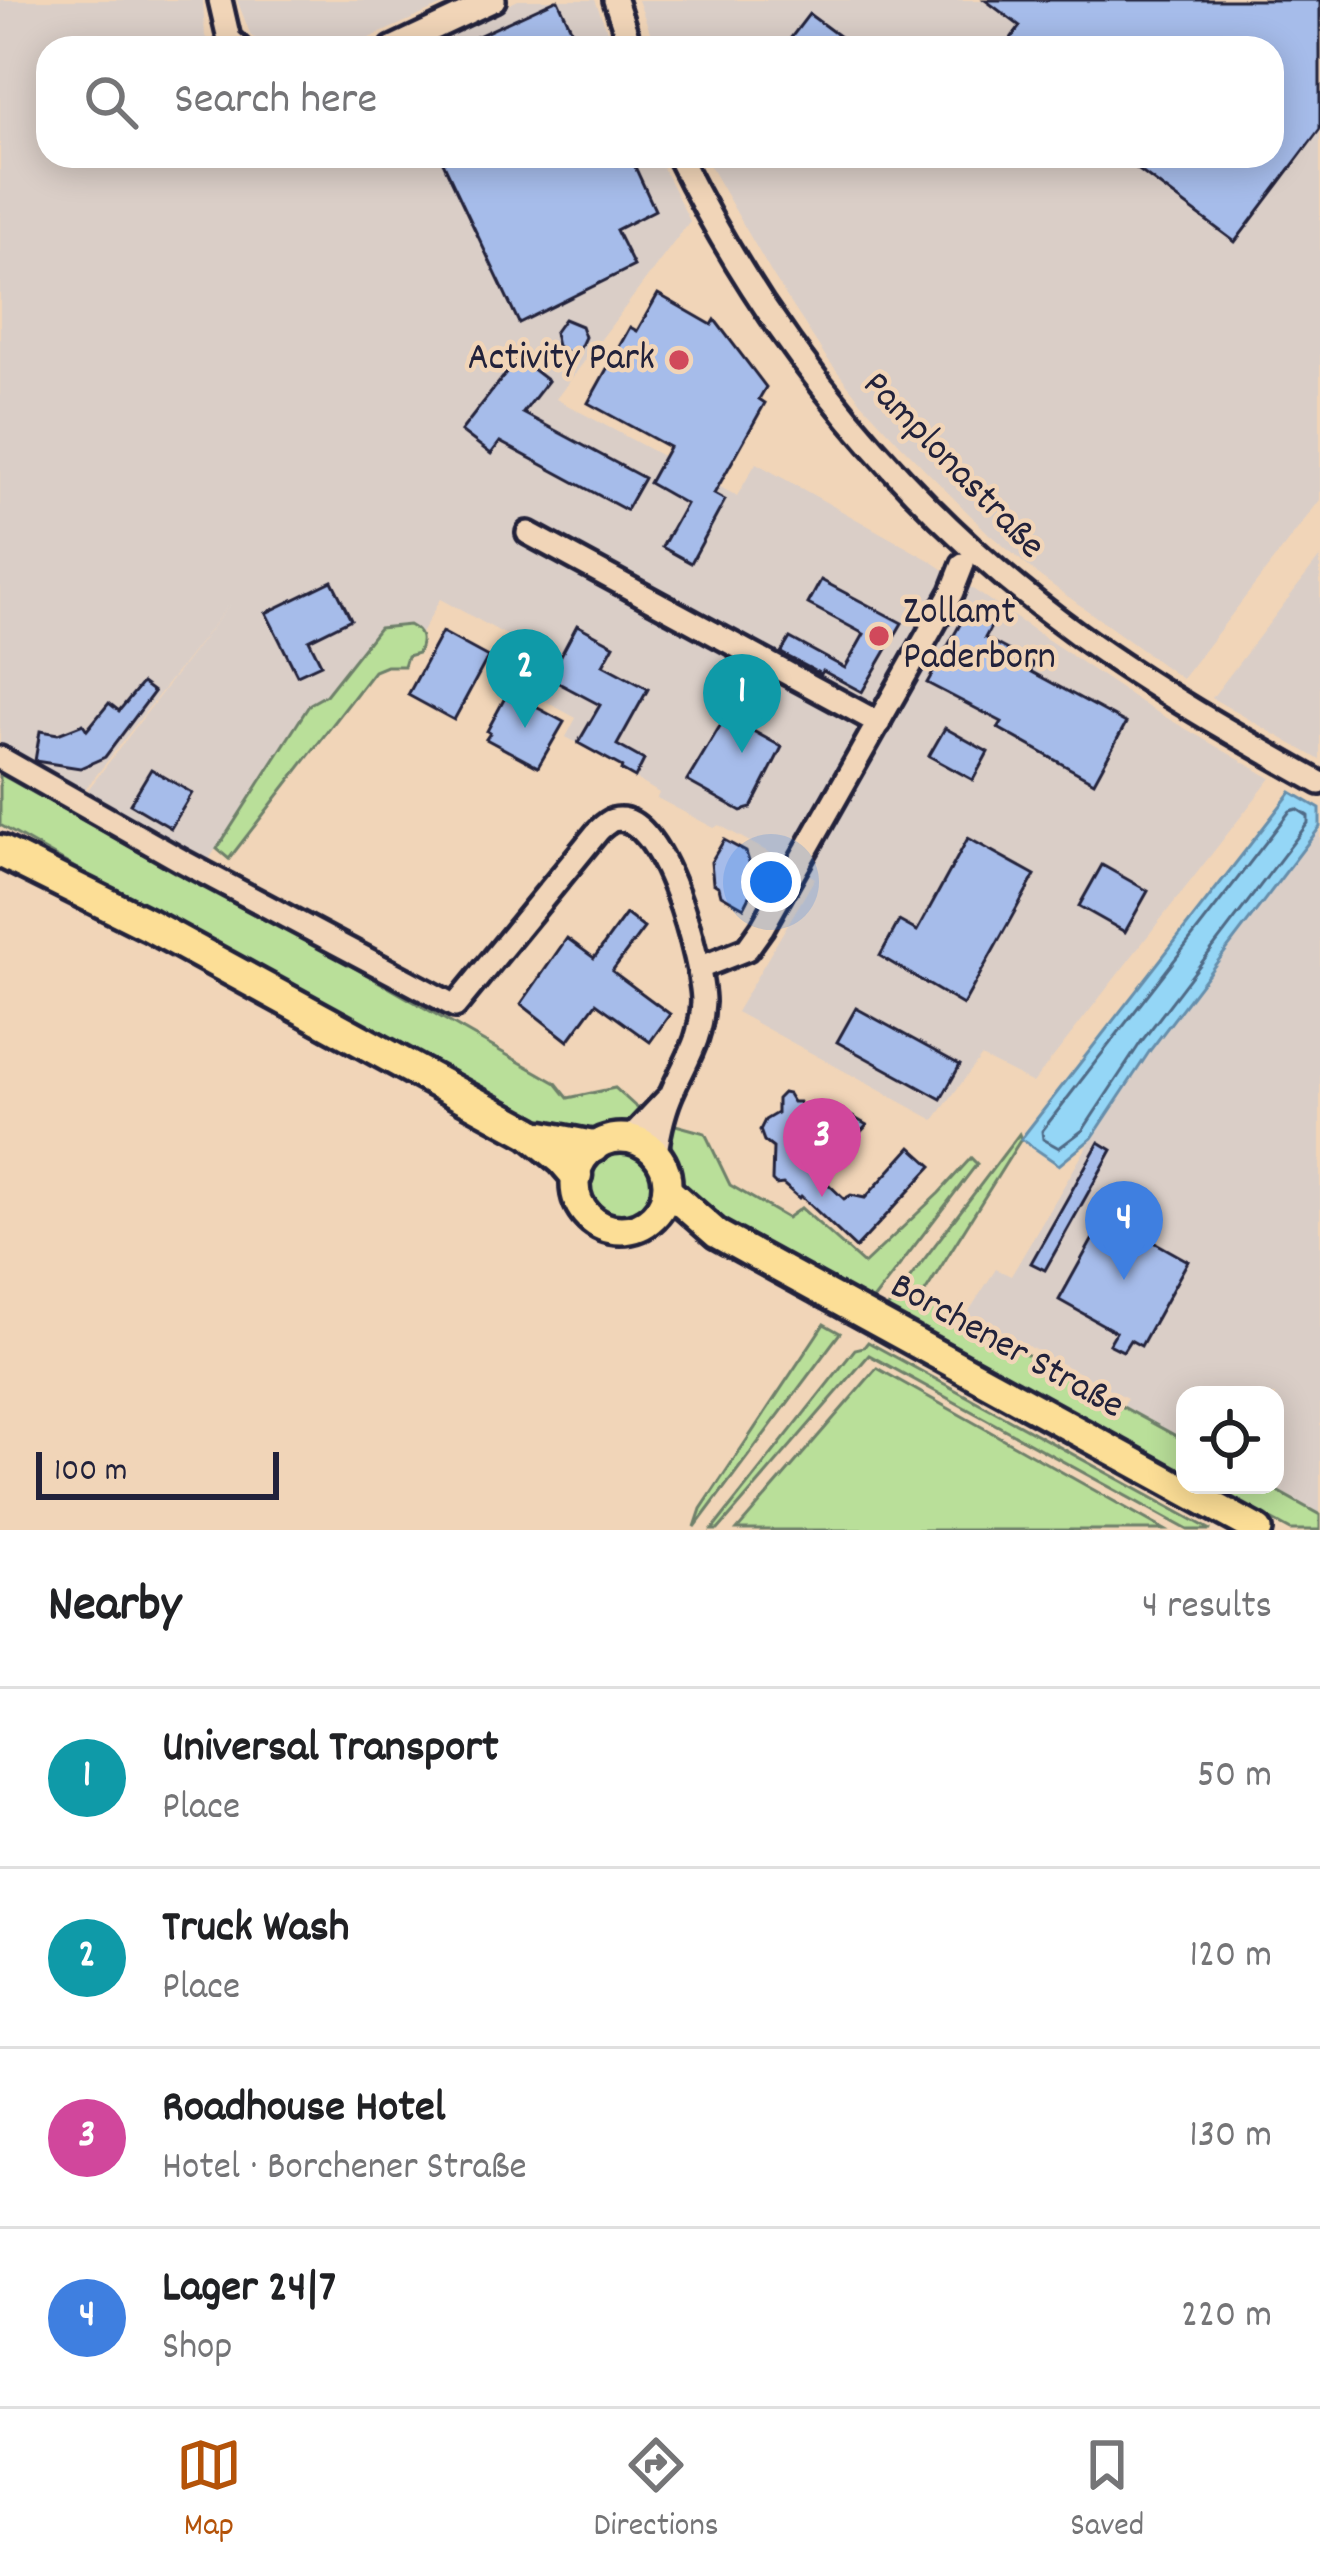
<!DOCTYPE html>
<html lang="en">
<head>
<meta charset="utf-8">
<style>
	body { margin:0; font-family:Dekko,sans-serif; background:#f2f2f2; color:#202124 }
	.controls { position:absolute; right:36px; bottom:36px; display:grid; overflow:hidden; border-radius:24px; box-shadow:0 6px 30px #0003 }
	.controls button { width:108px; height:108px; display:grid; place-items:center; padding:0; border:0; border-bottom:3px solid #e0e0e0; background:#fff; color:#202124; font:60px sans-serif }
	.scale { position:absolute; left:36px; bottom:30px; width:243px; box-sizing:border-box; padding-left:12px; border:6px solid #22223b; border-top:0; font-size:33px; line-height:42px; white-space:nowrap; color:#22223b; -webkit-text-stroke:9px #f1d5b8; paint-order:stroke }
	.you { position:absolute; left:771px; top:882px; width:42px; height:42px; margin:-30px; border:9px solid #fff; border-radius:50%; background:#1a73e8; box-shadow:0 0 0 18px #1a73e833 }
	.badge { display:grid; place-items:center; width:78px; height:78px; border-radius:50%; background:#b45309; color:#fff; font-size:39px; font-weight:700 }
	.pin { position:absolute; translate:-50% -99px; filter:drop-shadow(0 3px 6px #0008) }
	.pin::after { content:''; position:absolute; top:63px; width:42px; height:36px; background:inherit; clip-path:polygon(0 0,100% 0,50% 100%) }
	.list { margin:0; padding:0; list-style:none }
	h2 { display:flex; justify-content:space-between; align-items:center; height:156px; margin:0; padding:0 48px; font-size:51px }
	h2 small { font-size:39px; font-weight:400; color:#757577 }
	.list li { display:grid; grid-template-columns:78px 1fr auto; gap:36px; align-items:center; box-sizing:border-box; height:180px; padding:0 48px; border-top:3px solid #e0e0e0 }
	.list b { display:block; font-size:45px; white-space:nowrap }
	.list p { margin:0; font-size:39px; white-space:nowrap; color:#757577 }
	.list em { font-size:39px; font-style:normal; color:#757577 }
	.icon { flex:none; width:66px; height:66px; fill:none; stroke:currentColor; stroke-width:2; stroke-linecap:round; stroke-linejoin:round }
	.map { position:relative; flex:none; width:1320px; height:1530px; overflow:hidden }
	.search { position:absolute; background:#fff; box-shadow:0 6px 30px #0003; left:36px; right:36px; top:36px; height:132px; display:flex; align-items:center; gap:30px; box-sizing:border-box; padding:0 42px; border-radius:36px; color:#757577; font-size:45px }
	.sheet { height:876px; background:#fff }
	nav { display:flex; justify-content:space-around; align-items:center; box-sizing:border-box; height:168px; border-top:3px solid #e0e0e0; background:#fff; font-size:33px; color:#757577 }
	nav a { display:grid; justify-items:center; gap:6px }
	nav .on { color:#b45309 }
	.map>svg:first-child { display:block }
</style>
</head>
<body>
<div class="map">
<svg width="1320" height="1530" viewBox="0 0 1320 1530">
	<rect width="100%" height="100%" fill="#f1d5b8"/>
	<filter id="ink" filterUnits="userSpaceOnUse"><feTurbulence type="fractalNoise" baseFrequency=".00833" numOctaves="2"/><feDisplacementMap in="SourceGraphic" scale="24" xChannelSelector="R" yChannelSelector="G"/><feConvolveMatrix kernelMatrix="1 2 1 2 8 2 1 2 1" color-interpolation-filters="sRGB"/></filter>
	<g filter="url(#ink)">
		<!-- built -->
		<g fill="#dacec7">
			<polygon points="0,0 203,0 205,36 213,48 48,48 48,156 657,156 690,221 556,399 737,496 756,463 931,561 1148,707 1271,778 1033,1083 981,1057 934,1120 736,1012 815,878 719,825 714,828 657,798 659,793 621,770 621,767 566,737 576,718 510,682 528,647 440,599 421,634 409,625 379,629 326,695 313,703 208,861 83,796 232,601 81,795 0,749"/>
			<polygon points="237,0 454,0 347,48 272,48 251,36"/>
			<polygon points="518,0 595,0 614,48 423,48"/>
			<polygon points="638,0 1320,0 1320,500 1182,679 1041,577 989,534 899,443 862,403 826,357 773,276 704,156 1272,156 1272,48 656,48"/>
			<polygon points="1320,557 1320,760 1212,698"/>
			<polygon points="1320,827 1320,1515 1266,1485 1275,1485 1275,1395 1185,1395 1185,1441 1123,1407 1127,1398 967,1314 996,1269 1011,1276 1092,1138 1151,1049"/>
		</g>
		<!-- green -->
		<g fill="#b9df99" stroke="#6e806a" stroke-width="3">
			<path d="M409,625C422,632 424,639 418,653L407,656L404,666H386L374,671L229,859L217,849L310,704L326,695L379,628Z"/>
			<path d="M0,774L127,845L313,944L556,1083L568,1098L615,1088L636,1107L645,1111C625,1127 588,1140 562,1132C547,1128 532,1119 517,1113L181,928L0,825Z"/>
			<path d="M672,1124L705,1133L730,1185L787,1218L801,1208L864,1264L939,1193L971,1158L977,1164L870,1304L709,1215C685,1196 685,1192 677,1164C672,1148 668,1142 672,1124Z"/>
			<polygon points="1019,1134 1021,1139 922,1297 1185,1441 1185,1473 885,1311"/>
			<circle cx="621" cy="1184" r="36"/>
			<polygon points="824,1324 840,1333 695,1527 701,1509"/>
			<polygon points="868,1342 1211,1530 1188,1530 869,1355 718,1530 712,1530 855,1349 864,1347"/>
			<polygon points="877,1368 1165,1530 737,1530"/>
			<polygon points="1208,1485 1266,1485 1320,1515 1320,1530 1291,1530"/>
		</g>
		<!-- water -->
		<polygon fill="#94d6f6" stroke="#668eab" stroke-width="3" points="1291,792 1320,809 1320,827 1151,1049 1092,1138 1059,1165 1021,1139"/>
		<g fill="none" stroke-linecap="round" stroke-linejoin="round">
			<!-- shore -->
			<polygon stroke="#506a86" stroke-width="3" points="1297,809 1308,816 1308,823 1141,1042 1083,1130 1059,1148 1043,1139 1042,1131 1290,811"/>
		</g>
		<!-- building -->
		<g fill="#a6bcea" stroke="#22223b" stroke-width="3">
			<polygon points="558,0 580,48 452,48 556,0"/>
			<polygon points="985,0 1320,0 1320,129 1235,242 1120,156 1272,156 1272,48 1004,48 1020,26"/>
			<polygon points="809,14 855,48 802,48 790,39"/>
			<polygon points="440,156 630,156 655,210 616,230 634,266 519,323"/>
			<polygon points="658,294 712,325 715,320 766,387 759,399 765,403 714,494 725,500 691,563 662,547 686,504 649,483 669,447 588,403 630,327 637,331"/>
			<polygon points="564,319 581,326 585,337 579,350 569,353 557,346 554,333"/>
			<polygon points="518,358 548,381 523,413 644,478 626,510 500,442 491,454 461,431"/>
			<polygon points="821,580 902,623 862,692 823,671 821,674 781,653 790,638 845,668 864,634 808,604"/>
			<polygon points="332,581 351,619 309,640 321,664 297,675 266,613"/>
			<polygon points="967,612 992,625 985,638 1034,664 1030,671 1126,723 1094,782 998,728 1002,722 927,683"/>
			<polygon points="577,625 614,645 603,665 648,689 617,745 644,760 635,778 621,770 622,767 578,743 600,705 549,678"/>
			<polygon points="442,632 488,657 454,720 408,695"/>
			<polygon points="142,683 154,692 105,757 80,768 35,761 40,731 58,734 83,724 87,730 109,703 119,711"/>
			<polygon points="508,692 564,722 538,767 486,739 490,733 487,731"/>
			<polygon points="726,716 782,747 751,808 741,811 687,781"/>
			<polygon points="945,728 988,752 973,780 929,756"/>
			<polygon points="151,769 192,793 171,828 130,804"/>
			<polygon points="968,838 1035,875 963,1005 880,956 899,921 917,931"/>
			<polygon points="724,840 746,852 756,884 744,908 721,895 719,887 713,883 711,862"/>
			<polygon points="1102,865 1148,891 1125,932 1079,906"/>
			<polygon points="626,914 644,928 612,971 670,1014 650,1042 596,1003 568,1041 521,1004 567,938 594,958"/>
			<polygon points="856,1008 960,1065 941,1099 837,1042"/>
			<polygon points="783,1093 788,1094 793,1102 799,1102 802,1108 830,1110 830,1104 867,1125 844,1150 815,1148 824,1180 844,1199 851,1195 865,1198 911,1147 932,1166 856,1248 801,1196 799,1198 783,1184 776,1185 772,1181 773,1148 764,1141 760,1130 765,1120 777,1113 777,1099"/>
			<polygon points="1099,1142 1112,1150 1045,1270 1031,1263"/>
			<polygon points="1106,1215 1188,1261 1141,1346 1130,1340 1123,1351 1109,1344 1116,1332 1059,1300"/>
		</g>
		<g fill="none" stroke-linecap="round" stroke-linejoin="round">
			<!-- minor casing -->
			<g stroke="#22223b" stroke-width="30">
				<g id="minor">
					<polyline points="220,0 229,39 239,48"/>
					<polyline points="615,0 631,48"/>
					<polyline points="392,48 494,0"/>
					<path d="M678,156C771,344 908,512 1079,635C1155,690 1238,737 1320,783"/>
					<polyline points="528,533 879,723"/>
					<path d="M0,758L182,861L455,1006L598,831C601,828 609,821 613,820C663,806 703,967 703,1002C701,1040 688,1057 673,1090C664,1109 659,1132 656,1153"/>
					<polyline points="699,968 747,949 762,928 952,592 963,564"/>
					<polyline points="630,1138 667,1099"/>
				</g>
			</g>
			<!-- major casing -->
			<g stroke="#22223b" stroke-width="36">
				<g id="major">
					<circle cx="621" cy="1184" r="46"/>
					<polyline points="667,1190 717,1234 1258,1530"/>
				</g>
			</g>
			<!-- highway casing -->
			<g stroke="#22223b" stroke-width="39">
				<g id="highway">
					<polyline points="0,851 149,925 530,1133 563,1160 576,1175"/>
					<polyline points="542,1137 593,1147"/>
				</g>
			</g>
			<!-- minor -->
			<use href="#minor" stroke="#f1d5b8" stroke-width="21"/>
			<!-- major -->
			<use href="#major" stroke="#fcde96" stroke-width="27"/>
			<!-- highway -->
			<use href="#highway" stroke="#fcde96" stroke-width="30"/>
		</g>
	</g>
	<!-- markers -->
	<g fill="#d1495b" stroke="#f1d5b8" stroke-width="4.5">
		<circle cx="679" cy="360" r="12"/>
		<circle cx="879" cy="636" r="12"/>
	</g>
	<g text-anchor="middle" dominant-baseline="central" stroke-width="9" stroke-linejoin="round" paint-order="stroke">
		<!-- poi labels -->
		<g font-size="39" fill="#22223b" stroke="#f1d5b8" text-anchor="end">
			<text x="655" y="360">Activity Park</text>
			<text x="903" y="614" text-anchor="start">Zollamt<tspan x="903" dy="45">Paderborn</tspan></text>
		</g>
		<!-- street labels -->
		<g font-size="39" fill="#22223b" stroke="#f1d5b8">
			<text transform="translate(952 467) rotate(46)">Pamplonastraße</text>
			<text transform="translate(1006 1348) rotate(29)">Borchener Straße</text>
		</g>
	</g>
</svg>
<div class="controls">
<button><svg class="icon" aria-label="locate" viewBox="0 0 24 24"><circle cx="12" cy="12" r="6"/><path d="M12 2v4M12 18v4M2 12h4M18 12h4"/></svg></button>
</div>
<div class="scale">100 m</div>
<div class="you"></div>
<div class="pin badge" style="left:742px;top:753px;background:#0f9aa8">1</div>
<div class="pin badge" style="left:525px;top:728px;background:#0f9aa8">2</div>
<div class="pin badge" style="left:822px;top:1197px;background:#d1479c">3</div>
<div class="pin badge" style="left:1124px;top:1280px;background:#3f7fe0">4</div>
<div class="search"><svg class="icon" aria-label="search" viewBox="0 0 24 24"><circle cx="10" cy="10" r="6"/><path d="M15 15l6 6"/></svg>Search here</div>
</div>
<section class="sheet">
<h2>Nearby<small>4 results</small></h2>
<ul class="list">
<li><span class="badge" style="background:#0f9aa8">1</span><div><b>Universal Transport</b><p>Place</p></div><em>50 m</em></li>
<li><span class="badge" style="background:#0f9aa8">2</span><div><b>Truck Wash</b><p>Place</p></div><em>120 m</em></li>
<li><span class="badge" style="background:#d1479c">3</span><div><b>Roadhouse Hotel</b><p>Hotel · Borchener Straße</p></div><em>130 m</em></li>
<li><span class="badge" style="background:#3f7fe0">4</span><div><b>Lager 24|7</b><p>Shop</p></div><em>220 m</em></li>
</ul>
</section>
<nav>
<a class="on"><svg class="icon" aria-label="map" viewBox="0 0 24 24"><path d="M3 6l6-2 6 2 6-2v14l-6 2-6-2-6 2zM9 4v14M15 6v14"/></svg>Map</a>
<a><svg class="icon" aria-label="directions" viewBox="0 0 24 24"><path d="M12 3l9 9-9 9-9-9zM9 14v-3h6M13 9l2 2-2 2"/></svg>Directions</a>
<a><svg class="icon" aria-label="saved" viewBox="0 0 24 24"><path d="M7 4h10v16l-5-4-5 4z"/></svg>Saved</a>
</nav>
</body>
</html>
